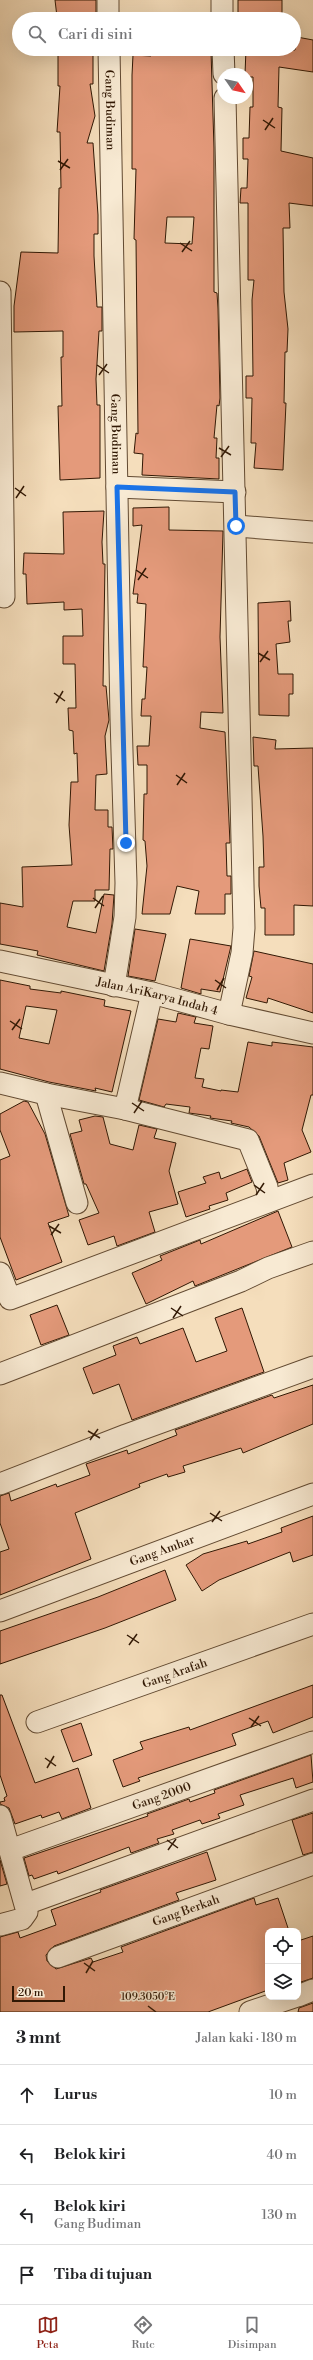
<!DOCTYPE html>
<html lang="id">
<head>
<meta charset="utf-8">
<style>
	body { margin:0; font-family:"Libre Bodoni",serif; background:#f2f2f2; color:#202124 }
	.controls { position:absolute; right:12px; bottom:12px; display:grid; overflow:hidden; border-radius:8px; box-shadow:0 4px 16px #0002 }
	.controls button { width:36px; height:36px; display:grid; place-items:center; padding:0; border:0; border-bottom:1px solid #e0e0e0; background:#fff; color:#202124; font:20px sans-serif }
	.compass { position:absolute; left:217px; top:68px; width:36px; height:36px; border-radius:50%; background:#fff; box-shadow:0 4px 16px #0002; rotate:124deg }
	.scale { position:absolute; left:12px; bottom:10px; width:53px; box-sizing:border-box; padding-left:4px; border:2px solid #311804; border-top:0; font-size:11px; line-height:14px; white-space:nowrap; color:#311804; -webkit-text-stroke:3px #f8ead3; paint-order:stroke }
	.stop { position:absolute; width:12px; height:12px; margin:-9px; border:3px solid #1a73e8; border-radius:50%; background:#fff }
	.stop.end { background:#1a73e8; border-color:#fff; box-shadow:0 1px 4px #0008 }
	.list { margin:0; padding:0; list-style:none }
	h2 { display:flex; justify-content:space-between; align-items:center; height:52px; margin:0; padding:0 16px; font-size:17px }
	h2 small { font-size:13px; font-weight:400; color:#757577 }
	.list li { display:grid; grid-template-columns:26px 1fr auto; gap:12px; align-items:center; box-sizing:border-box; height:60px; padding:0 16px; border-top:1px solid #e0e0e0 }
	.list b { display:block; font-size:15px; white-space:nowrap }
	.list p { margin:0; font-size:13px; white-space:nowrap; color:#757577 }
	.list em { font-size:13px; font-style:normal; color:#757577 }
	.icon { flex:none; width:22px; height:22px; fill:none; stroke:currentColor; stroke-width:2; stroke-linecap:round; stroke-linejoin:round }
	.map { position:relative; flex:none; width:313px; height:2012px; overflow:hidden }
	.search { position:absolute; background:#fff; box-shadow:0 4px 16px #0002; left:12px; right:12px; top:12px; height:44px; display:flex; align-items:center; gap:10px; box-sizing:border-box; padding:0 14px; border-radius:22px; color:#757577; font-size:15px }
	.sheet { height:292px; background:#fff }
	nav { display:flex; justify-content:space-around; align-items:center; box-sizing:border-box; height:56px; border-top:1px solid #e0e0e0; background:#fff; font-size:11px; color:#757577 }
	nav a { display:grid; justify-items:center; gap:2px }
	nav .on { color:#8f2418 }
	.map>svg:first-child { display:block }
</style>
</head>
<body>
<div class="map">
<svg width="313" height="2012" viewBox="0 0 313 2012">
	<rect width="100%" height="100%" fill="#f5debc"/>
	<filter id="stains"><feTurbulence type="fractalNoise" baseFrequency=".005" numOctaves="4"/><feColorMatrix values="0 0 0 0 .2 0 0 0 0 .09 0 0 0 0 .02 0 0 0 .5 -.17"/></filter>
	<radialGradient id="worn" r=".72"><stop offset=".6" stop-color="#630" stop-opacity="0"/><stop offset="1" stop-color="#630" stop-opacity=".3"/></radialGradient>
	<!-- building -->
	<g fill="#e49a7b" stroke="#311804" fill-rule="evenodd">
		<polygon points="55,0 96,0 96,12 91,19 57,17"/>
		<rect x="238" y="0" width="44" height="19"/>
		<polygon points="297,37 313,40 313,72 279,67 278,107 282,108 281,151 313,158 313,206 289,203 290,228 283,228 284,292 288,329 287,352 285,352 284,403 286,403 283,470 254,468 256,443 251,443 252,398 246,398 246,376 253,376 252,300 254,280 248,280 248,203 240,203 241,188 247,188 248,159 243,159 243,138 249,138 250,107 253,107 253,77 247,77 245,74 246,49 295,50"/>
		<polygon points="58,49 93,49 93,84 90,84 95,116 87,143 93,143 98,215 98,234 94,234 94,256 97,307 102,307 102,331 99,331 96,379 97,405 100,405 100,478 60,480 58,406 62,406 61,357 63,357 63,331 14,332 14,306 21,252 58,253 59,188 61,188 60,132 57,132 60,86 58,86"/>
		<path d="M167,51L168,53L211,51L214,148V292L217,293L218,309L220,398L219,406L217,405L214,438H217L216,458H219V479L142,475L143,454L134,453L136,433L138,434L136,240L134,239L136,169H132V75L133,55L151,56V52ZM167,217H194L192,244L165,243Z"/>
		<polygon points="169,507 169,530 223,531 220,637 223,713 201,712 200,728 225,732 230,843 226,843 227,876 231,876 231,894 225,894 225,914 195,914 199,891 177,886 170,914 142,914 147,866 145,841 143,840 144,794 147,794 147,765 138,765 137,746 149,746 151,716 141,716 142,699 145,699 147,667 143,667 146,604 137,603 138,594 133,594 142,525 133,526 133,508"/>
		<polygon points="104,511 102,542 103,564 105,564 103,686 106,686 109,720 105,736 107,774 96,775 95,810 108,810 108,827 112,827 113,849 110,849 109,890 95,890 95,901 73,901 67,927 96,933 104,894 114,895 112,924 104,971 37,955 38,951 0,944 0,903 23,907 22,867 72,865 69,825 71,782 78,782 77,753 74,754 73,731 69,730 68,708 76,708 75,664 63,664 63,636 83,636 82,609 64,610 64,602 27,604 26,574 23,574 24,553 64,554 63,512"/>
		<polygon points="290,601 291,621 288,621 290,642 276,644 278,674 293,674 293,694 289,694 289,716 259,715 258,603"/>
		<polygon points="253,737 276,740 275,749 313,748 313,906 294,905 294,935 265,935 265,908 261,908 259,886 259,867 264,867 263,836 258,766 254,766"/>
		<polygon points="135,929 166,934 155,981 128,976"/>
		<polygon points="190,939 231,946 220,992 201,989 201,994 181,988"/>
		<polygon points="254,951 313,964 313,1013 268,998 267,1003 246,998 252,977 249,976"/>
		<path d="M0,980L30,986V989L61,993V991L105,1000L104,1006L131,1011L112,1092L95,1088L96,1091L49,1082L0,1069ZM26,1006L57,1010L49,1044L19,1038Z"/>
		<polygon points="178,1013 196,1017 194,1023 213,1026 209,1049 201,1048 195,1078 204,1079 202,1087 221,1091 221,1090 238,1092 248,1042 272,1046 272,1042 313,1047 313,1095 311,1095 302,1130 311,1152 284,1163 288,1180 278,1183 259,1136 249,1127 231,1123 232,1121 210,1118 211,1116 189,1113 190,1107 166,1104 164,1107 139,1100 158,1019 176,1022"/>
		<polygon points="24,1101 28,1102 45,1134 69,1216 48,1223 62,1262 16,1280 0,1237 0,1160 10,1156 0,1130 0,1114"/>
		<polygon points="95,1116 103,1117 110,1144 133,1150 139,1125 157,1129 154,1138 176,1143 169,1171 178,1204 149,1212 155,1232 117,1246 114,1236 88,1245 79,1220 99,1213 86,1184 84,1184 70,1134 82,1131 79,1120"/>
		<polygon points="247,1169 252,1182 226,1193 228,1200 209,1206 210,1209 186,1217 178,1192 206,1183 203,1177 219,1172 221,1179"/>
		<polygon points="278,1211 292,1247 195,1286 193,1281 146,1304 132,1273 162,1260 160,1256 200,1240 201,1244"/>
		<polygon points="57,1305 69,1335 41,1345 30,1315"/>
		<polygon points="242,1308 264,1372 132,1420 119,1384 93,1394 83,1368 116,1355 113,1346 137,1337 140,1344 183,1328 196,1362 227,1351 215,1318"/>
		<polygon points="313,1385 313,1424 243,1453 241,1448 183,1466 185,1472 168,1477 167,1474 139,1484 140,1487 75,1513 91,1559 0,1595 0,1552 9,1549 0,1523 0,1496 9,1493 11,1501 56,1484 57,1487 90,1475 86,1464 127,1450 128,1454 177,1435 175,1430 272,1395 274,1398"/>
		<polygon points="313,1516 313,1555 293,1562 290,1552 219,1580 202,1591 186,1565 203,1554 247,1541 248,1544 282,1532 281,1528"/>
		<polygon points="165,1570 176,1600 105,1628 0,1664 0,1631 98,1597"/>
		<polygon points="313,1685 313,1717 273,1733 268,1721 232,1734 236,1745 138,1778 140,1781 123,1787 113,1760 143,1749 140,1742 189,1727 190,1730"/>
		<polygon points="0,1695 2,1695 35,1783 78,1768 91,1808 62,1819 59,1812 42,1818 41,1815 15,1824 9,1808 0,1804 0,1802 5,1801 4,1798 7,1796 0,1775"/>
		<polygon points="81,1723 92,1755 73,1762 61,1730"/>
		<polygon points="311,1755 313,1782 296,1788 293,1778 240,1795 244,1805 218,1814 220,1818 202,1824 200,1820 172,1830 174,1834 157,1839 159,1843 131,1853 129,1847 58,1874 57,1871 34,1879 32,1875 29,1876 24,1858 148,1816 147,1814 189,1799 190,1802 215,1793 214,1790"/>
		<polygon points="313,1813 313,1852 303,1855 292,1820"/>
		<polygon points="207,1852 216,1880 176,1893 179,1900 54,1946 46,1955 47,1961 56,1969 91,1958 93,1962 123,1952 121,1947 254,1898 256,1905 278,1898 289,1931 268,1931 268,1990 208,2012 0,2012 0,1937 18,1932 20,1938 56,1925 51,1910 101,1892 100,1890"/>
		<polygon points="0,1860 7,1884 0,1886"/>
		<polygon points="313,1936 313,1978 298,1983 298,1941"/>
		<polygon points="313,2003 313,2012 298,2012 299,2008"/>
	</g>
	<g fill="none" stroke-linecap="round" stroke-linejoin="round">
		<!-- minor casing -->
		<g stroke="#624a32" stroke-width="23">
			<g id="minor">
				<polyline points="108,0 108,19"/>
				<polyline points="222,0 222,19"/>
				<path id="s1" d="M109,49L121,718L126,883L125,917L114,986"/>
				<polyline points="223,49 224,74"/>
				<polyline points="225,98 244,928 242,953 229,1014"/>
				<polyline points="0,292 4,597"/>
				<polyline points="117,487 235,492"/>
				<polyline points="236,526 313,532"/>
				<path id="s2" d="M0,961L152,993L229,1014L313,1033"/>
				<polyline points="0,1083 46,1094 125,1109 248,1140 267,1187 269,1201"/>
				<polyline points="46,1094 77,1203"/>
				<polyline points="125,1109 152,993"/>
				<polyline points="0,1273 10,1299 313,1185"/>
				<polyline points="0,1374 241,1281 268,1268 313,1252"/>
				<polyline points="0,1484 126,1435 313,1367"/>
				<path id="s3" d="M0,1611L313,1494"/>
				<path id="s4" d="M37,1722L313,1624"/>
				<polyline points="0,1816 27,1912 22,1919 0,1925"/>
				<path id="s5" d="M10,1850L313,1742"/>
				<polyline points="26,1904 313,1800"/>
				<path id="s6" d="M58,1957L313,1864"/>
				<polyline points="298,1996 313,1990"/>
				<polyline points="250,2012 294,1997"/>
			</g>
		</g>
		<!-- minor -->
		<use href="#minor" stroke="#f8ead3" stroke-width="21"/>
	</g>
	<g fill="none" stroke-linecap="round" stroke-linejoin="round">
		<!-- route -->
		<polyline stroke="#1a73e8" stroke-width="5" points="126,843 117,487 235,492 236,526"/>
	</g>
	<!-- ticks -->
	<path fill="none" stroke="#311804" stroke-width="1.5" d="M263,120L275,128M265,130L273,118M58,161L70,168M60,170L68,159M180,243L192,251M182,252L190,241M97,365L109,373M99,375L107,364M219,448L231,455M221,457L229,446M15,488L26,496M16,498L24,486M136,570L148,578M138,580L146,568M258,653L270,660M260,662L268,651M54,693L65,701M56,703L63,691M176,775L187,783M177,785L185,773M93,898L104,906M95,908L103,896M215,980L226,988M217,990L224,978M10,1021L22,1029M12,1030L20,1019M132,1103L144,1111M134,1113L142,1101M254,1185L265,1193M256,1195L264,1183M49,1226L61,1233M51,1235L59,1224M171,1308L183,1316M173,1318L181,1306M88,1431L100,1438M90,1440L98,1429M210,1513L222,1521M212,1522L220,1511M127,1635L139,1643M129,1645L137,1634M249,1718L261,1726M251,1727L259,1716M45,1758L56,1766M47,1768L54,1756M167,1840L178,1848M168,1850L176,1839M84,1963L95,1971M86,1973L93,1961M148,2006L156,2012"/>
	<g text-anchor="middle" dominant-baseline="central" stroke-width="3" stroke-linejoin="round" paint-order="stroke">
		<!-- street labels -->
		<g font-size="12" fill="#311804" stroke="#f8ead3">
			<text stroke="none"><textPath href="#s1" startOffset="61">Gang Budiman</textPath></text>
			<text stroke="none"><textPath href="#s1" startOffset="385">Gang Budiman</textPath></text>
			<text stroke="none"><textPath href="#s2" startOffset="161">Jalan AriKarya Indah 4</textPath></text>
			<text stroke="none"><textPath href="#s3" startOffset="173">Gang Amhar</textPath></text>
			<text stroke="none"><textPath href="#s4" startOffset="146">Gang Arafah</textPath></text>
			<text stroke="none"><textPath href="#s5" startOffset="161">Gang 2000</textPath></text>
			<text stroke="none"><textPath href="#s6" startOffset="136">Gang Berkah</textPath></text>
		</g>
	</g>
	<g font-size="10" text-anchor="middle" fill="#311804" stroke="#f8ead3" stroke-width="3" stroke-linejoin="round" paint-order="stroke">
		<text x="148" y="2000">109.3050°E</text>
	</g>
	<rect width="100%" height="100%" filter="url(#stains)"/>
	<rect width="100%" height="100%" fill="url(#worn)"/>
</svg>
<div class="controls">
<button><svg class="icon" aria-label="locate" viewBox="0 0 24 24"><circle cx="12" cy="12" r="6"/><path d="M12 2v4M12 18v4M2 12h4M18 12h4"/></svg></button>
<button><svg class="icon" aria-label="layers" viewBox="0 0 24 24"><path d="M12 4l9 5-9 5-9-5zM3 14l9 5 9-5"/></svg></button>
</div>
<svg class="compass" viewBox="-18 -18 36 36"><path d="M0-13l5 13h-10z" fill="#e53935"/><path d="M0 13l5-13h-10z" fill="#757577"/></svg>
<div class="scale">20 m</div>
<div class="stop" style="left:236px;top:526px"></div>
<div class="stop end" style="left:126px;top:843px"></div>
<div class="search"><svg class="icon" aria-label="search" viewBox="0 0 24 24"><circle cx="10" cy="10" r="6"/><path d="M15 15l6 6"/></svg>Cari di sini</div>
</div>
<section class="sheet">
<h2>3 mnt<small>Jalan kaki · 180 m</small></h2>
<ul class="list">
<li><svg class="icon" aria-label="ahead" viewBox="0 0 24 24"><path d="M12 20V5M6 11l6-6 6 6"/></svg><div><b>Lurus</b></div><em>10 m</em></li>
<li><svg class="icon" aria-label="left" viewBox="0 0 24 24"><path d="M17 20v-9H6M10 6l-5 5 5 5"/></svg><div><b>Belok kiri</b></div><em>40 m</em></li>
<li><svg class="icon" aria-label="left" viewBox="0 0 24 24"><path d="M17 20v-9H6M10 6l-5 5 5 5"/></svg><div><b>Belok kiri</b><p>Gang Budiman</p></div><em>130 m</em></li>
<li><svg class="icon" aria-label="arrive" viewBox="0 0 24 24"><path d="M6 21V4h12l-3 4 3 4H6"/></svg><div><b>Tiba di tujuan</b></div></li>
</ul>
</section>
<nav>
<a class="on"><svg class="icon" aria-label="map" viewBox="0 0 24 24"><path d="M3 6l6-2 6 2 6-2v14l-6 2-6-2-6 2zM9 4v14M15 6v14"/></svg>Peta</a>
<a><svg class="icon" aria-label="directions" viewBox="0 0 24 24"><path d="M12 3l9 9-9 9-9-9zM9 14v-3h6M13 9l2 2-2 2"/></svg>Rute</a>
<a><svg class="icon" aria-label="saved" viewBox="0 0 24 24"><path d="M7 4h10v16l-5-4-5 4z"/></svg>Disimpan</a>
</nav>
</body>
</html>
